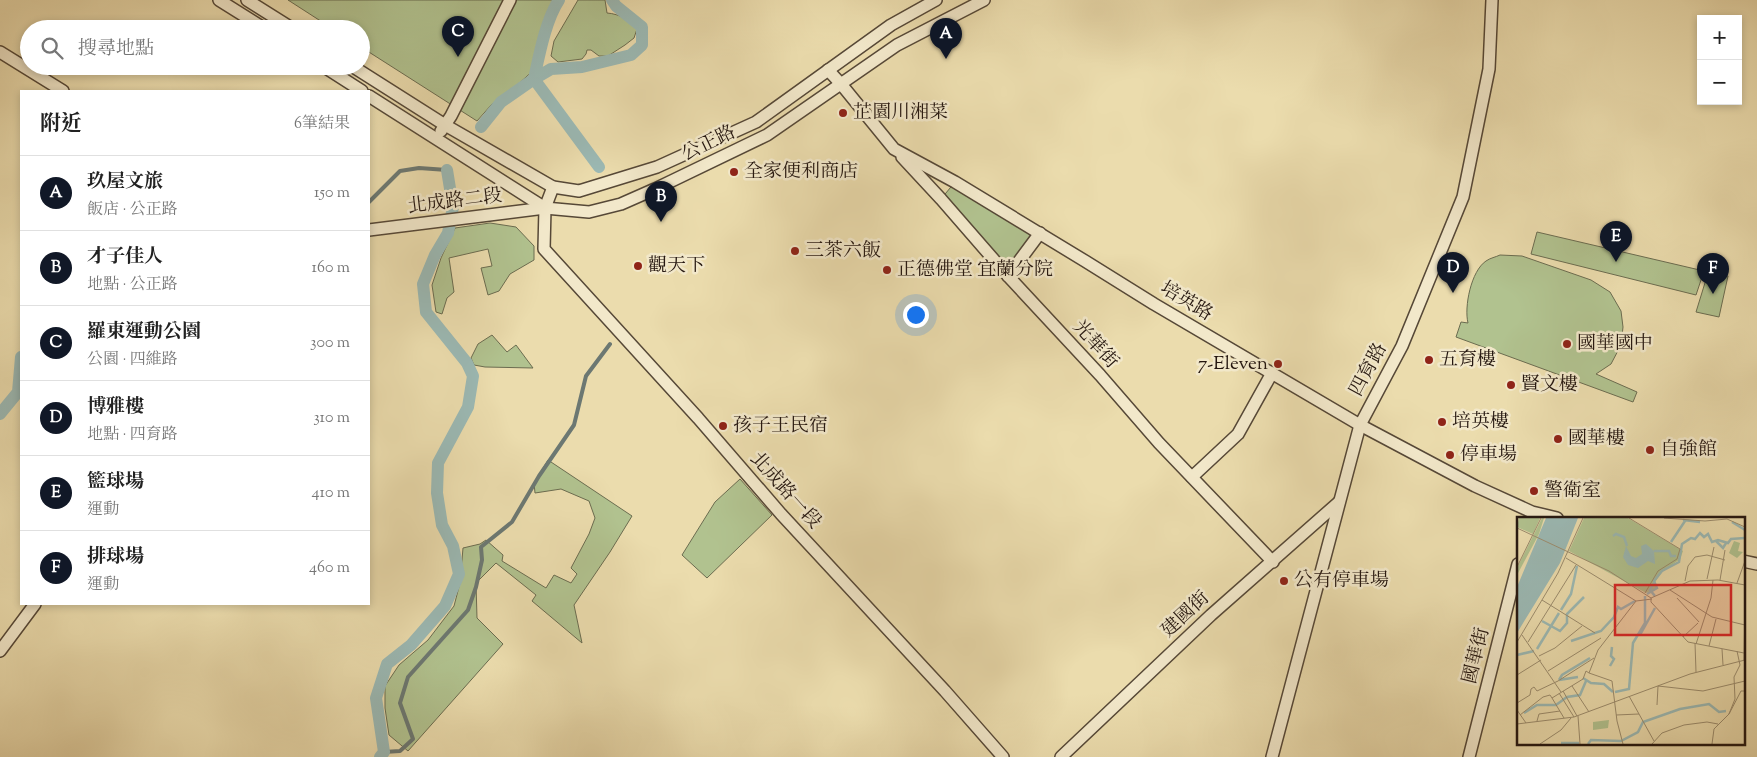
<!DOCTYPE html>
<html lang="zh-TW">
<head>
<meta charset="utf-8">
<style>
	body { margin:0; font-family:"Sorts Mill Goudy","Noto Serif TC",serif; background:#f6f6f6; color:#222 }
	.controls { position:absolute; right:15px; top:15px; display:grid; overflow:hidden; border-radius:0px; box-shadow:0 2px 8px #0003 }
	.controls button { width:45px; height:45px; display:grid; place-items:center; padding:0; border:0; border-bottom:1px solid #e0e0e0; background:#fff; color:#222; font:25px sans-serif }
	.you { position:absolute; left:915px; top:314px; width:18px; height:18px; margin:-12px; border:4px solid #fff; border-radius:50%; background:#1a73e8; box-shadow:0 0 0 8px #1a73e833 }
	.badge { display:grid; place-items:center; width:32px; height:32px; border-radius:50%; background:#111827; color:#fff; font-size:16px; font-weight:700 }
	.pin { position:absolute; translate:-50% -41px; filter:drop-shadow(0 1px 2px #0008) }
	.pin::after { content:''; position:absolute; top:26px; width:18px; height:15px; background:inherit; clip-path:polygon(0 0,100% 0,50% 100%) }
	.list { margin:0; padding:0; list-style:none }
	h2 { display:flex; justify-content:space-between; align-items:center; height:65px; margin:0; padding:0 20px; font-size:21px }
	h2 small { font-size:16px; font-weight:400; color:#767676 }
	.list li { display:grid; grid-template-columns:32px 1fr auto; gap:15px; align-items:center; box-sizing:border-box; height:75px; padding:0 20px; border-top:1px solid #e0e0e0 }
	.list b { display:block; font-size:19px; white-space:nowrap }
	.list p { margin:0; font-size:16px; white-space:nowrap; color:#767676 }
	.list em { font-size:16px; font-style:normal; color:#767676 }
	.icon { flex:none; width:28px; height:28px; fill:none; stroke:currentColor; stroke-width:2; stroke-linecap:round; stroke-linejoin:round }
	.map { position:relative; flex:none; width:1757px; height:757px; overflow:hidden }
	.search { position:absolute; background:#fff; box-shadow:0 2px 8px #0003; left:20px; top:20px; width:350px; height:55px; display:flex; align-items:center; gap:12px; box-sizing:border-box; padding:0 18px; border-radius:28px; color:#767676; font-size:19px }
	.panel { position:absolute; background:#fff; box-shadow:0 2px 8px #0003; left:20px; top:90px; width:350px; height:515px; border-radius:0px }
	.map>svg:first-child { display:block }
</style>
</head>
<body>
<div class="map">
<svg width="1757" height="757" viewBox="0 0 1757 757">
	<rect width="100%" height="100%" fill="#ebdcad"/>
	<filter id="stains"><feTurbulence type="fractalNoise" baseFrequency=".004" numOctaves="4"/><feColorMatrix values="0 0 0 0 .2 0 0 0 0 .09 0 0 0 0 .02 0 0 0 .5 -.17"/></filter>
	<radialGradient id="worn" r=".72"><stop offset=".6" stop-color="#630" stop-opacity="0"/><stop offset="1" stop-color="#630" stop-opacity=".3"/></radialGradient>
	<!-- green -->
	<g fill="#b1c28f" stroke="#6b6c50">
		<polygon points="288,0 561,0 547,24 537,67 502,99 492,104 477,121 361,47 361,29 333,29"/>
		<path d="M578,0H605L607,13C620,14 629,20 637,29L634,38L625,45L608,56H599L591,50H587L586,54L582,59L558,62L551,56L554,41Z"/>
		<polygon points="955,182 1040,233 1008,276 941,199"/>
		<polygon points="490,223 516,227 534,246 534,260 510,274 499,291 488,295 481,268 492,266 488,249 449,258 454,292 447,298 442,314 436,312 432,285 441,258 455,228"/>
		<polygon points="1537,232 1704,271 1696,295 1531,254"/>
		<path d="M1500,255L1522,256L1591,280L1610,292L1621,311L1623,327L1621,345L1611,364L1596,374L1637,392L1633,402L1456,337L1461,322L1468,323C1464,307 1471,271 1486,261C1490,258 1496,257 1500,255Z"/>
		<polygon points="1708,273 1728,276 1719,317 1696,312"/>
		<polygon points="492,335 507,352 516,345 533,368 485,367 474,365 471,358 478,344"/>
		<polygon points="548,460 632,516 610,552 574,605 582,643 532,601 536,595 496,563 476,583 477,618 503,644 408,751 389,735 385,708 385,686 399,665 428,640 454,606 460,583 463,548 480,544 486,540 503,555 502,561 546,588 554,575 571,583 577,574 571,568 589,534 595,518 589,501 561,489 535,493 534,483"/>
		<polygon points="740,479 772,515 707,578 682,555 715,502"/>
	</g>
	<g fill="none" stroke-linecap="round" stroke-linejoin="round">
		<!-- stream -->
		<g stroke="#6c7872" stroke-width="4">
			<polyline points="369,202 400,171 419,168 447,170"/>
			<polyline points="384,752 400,751 413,739 400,703 408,677 468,610 476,587 482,560 481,547 512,522 539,476 574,425 586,376 610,344"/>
		</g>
		<!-- canal -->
		<g stroke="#9bb9b4" stroke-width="12">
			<path d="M559,0C546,19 539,56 534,79L599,167"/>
			<polyline points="481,127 501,102 534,79 551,69 582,67 631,55 642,45 642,27 616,6 612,0"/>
			<polyline points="0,414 18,392 21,357"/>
			<polyline points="380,757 384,752 376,698 387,664 411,645 445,606 459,574 453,546 442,525 437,493 438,463 468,407 473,376 467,363 426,312 423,284 435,255 448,233 453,207 447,170"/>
		</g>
		<!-- minor casing -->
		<g stroke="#564837" stroke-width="14">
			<g id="minor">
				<polyline points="219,0 265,29"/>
				<polyline points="247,0 293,29"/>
				<polyline points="0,52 63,91"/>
				<polyline points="323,66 362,91"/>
				<polyline points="352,66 445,125 553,187 579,191 657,167 756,122 891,25 936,0"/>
				<polyline points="828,70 841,84 894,149 955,182 1085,261 1154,304 1360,425 1475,486 1532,512 1557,518"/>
				<polyline points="369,96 545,208 589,212 621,204 655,189 767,135 897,45 984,0"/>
				<polyline points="441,131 451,116 510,0"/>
				<polyline points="902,157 941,199 1008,276 1100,375 1159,443 1273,562"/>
				<polyline points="553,187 545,208 544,249 698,418 781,514 945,691 1003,757"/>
				<polyline points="369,230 545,208"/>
				<polyline points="1008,276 1040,233"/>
				<polyline points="1192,477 1238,434 1272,373"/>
				<polyline points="1743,561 1757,564"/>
				<polyline points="0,651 35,604"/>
				<polyline points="1061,757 1211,615 1339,502"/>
				<polyline points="1272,757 1360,425 1402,346 1463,197 1489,69 1492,0"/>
				<polyline points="1469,757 1518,564"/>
			</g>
		</g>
		<!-- minor -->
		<use href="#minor" stroke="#f2e8ca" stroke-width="11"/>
	</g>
	<!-- markers -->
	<g fill="#8f2418" stroke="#f2e8ca" stroke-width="2">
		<circle cx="843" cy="113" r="5"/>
		<circle cx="734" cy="172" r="5"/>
		<circle cx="795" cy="251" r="5"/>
		<circle cx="638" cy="266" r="5"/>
		<circle cx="887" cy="270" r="5"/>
		<circle cx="1567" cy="344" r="5"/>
		<circle cx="1429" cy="360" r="5"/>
		<circle cx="1278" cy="364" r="5"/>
		<circle cx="1511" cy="385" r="5"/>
		<circle cx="1442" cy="422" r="5"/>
		<circle cx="723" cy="426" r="5"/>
		<circle cx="1558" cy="439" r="5"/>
		<circle cx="1650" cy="450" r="5"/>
		<circle cx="1450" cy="455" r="5"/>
		<circle cx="1534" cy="491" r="5"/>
		<circle cx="1284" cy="581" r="5"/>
	</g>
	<g text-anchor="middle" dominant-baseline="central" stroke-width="5" stroke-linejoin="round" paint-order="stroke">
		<!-- poi labels -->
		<g font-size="19" fill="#251710" stroke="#f2e8ca" text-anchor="start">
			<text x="853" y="113">芷園川湘菜</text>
			<text x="744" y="172">全家便利商店</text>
			<text x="805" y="251">三茶六飯</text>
			<text x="648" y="266">觀天下</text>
			<text x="897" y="270">正德佛堂 宜蘭分院</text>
			<text x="1577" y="344">國華國中</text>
			<text x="1439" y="360">五育樓</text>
			<text x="1268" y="364" text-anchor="end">7-Eleven</text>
			<text x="1521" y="385">賢文樓</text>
			<text x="1452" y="422">培英樓</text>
			<text x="733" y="426">孩子王民宿</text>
			<text x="1568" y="439">國華樓</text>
			<text x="1660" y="450">自強館</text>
			<text x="1460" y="455">停車場</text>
			<text x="1544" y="491">警衛室</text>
			<text x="1294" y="581">公有停車場</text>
		</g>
		<!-- street labels -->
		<g font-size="19" fill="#251710" stroke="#f2e8ca">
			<text transform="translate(709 144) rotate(-26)">公正路</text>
			<text transform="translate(455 202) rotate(-7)">北成路二段</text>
			<text transform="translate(1186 302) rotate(31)">培英路</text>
			<text transform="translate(1095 345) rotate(48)">光華街</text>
			<text transform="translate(1369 370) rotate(-62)">四育路</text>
			<text transform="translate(785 491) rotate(48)">北成路一段</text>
			<text transform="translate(1186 615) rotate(-43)">建國街</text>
			<text transform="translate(1477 656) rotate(-76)">國華街</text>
		</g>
	</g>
	<!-- overview -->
	<g transform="translate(1517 517)">
		<rect width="228" height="228" fill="#ebdcad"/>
		<path d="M23,1L16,17L0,10L2,1ZM25,1H27L22,17L0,58V51ZM67,1H111L166,34L163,42L145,55L134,71L137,67L140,71L129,76L52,34ZM217,24L223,26L221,34L226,35L220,41L212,36ZM92,203L91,211L76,213V205Z" fill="#b1c28f"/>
		<path d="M29,1H61L43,46L0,116V70ZM129,27L137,34L138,47L131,44L121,51L111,48L106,40L109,29L114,39L119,41L125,37L124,29Z" fill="#9bb9b4"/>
		<path fill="none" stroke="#9bb9b4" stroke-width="2.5" d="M166,3L183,5M215,5L228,13M96,19L99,17L107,20L110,29M199,24L206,31L209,26M154,25L168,4M137,34H152L154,39H159M137,66L133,73L138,79M130,77L140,71L137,64L145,54L162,45L165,27L174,21L178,22L183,16L187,20L191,17L195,25L201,23L211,26L214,22L228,21M44,93L54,77L60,49M25,104L43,114L50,106V97L67,80M123,118L138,91M54,124L84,114L97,100L101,90L104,92L118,84M20,132L42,96M0,138L17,134M93,149L97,142L94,139L95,130M66,161L74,166L87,167L96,175M42,163L45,158L73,141M42,163L61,160M98,175L112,172L116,126L128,106V79M7,196L20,188H39L50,180L63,178L69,164M44,226H62M71,227L74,223L104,224L121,215L126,205L163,192L192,187L202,195L209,194"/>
		<path fill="none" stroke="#9c8d6e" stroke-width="1" d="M112,1L163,32L160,42L141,54L128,76M147,1L188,4L210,2L228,10M0,11L92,54L134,81L173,64L201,63L228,68M49,41L119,84L135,82M0,50L24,1M190,62L197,30M203,63L208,33M168,64L171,49L178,40L190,38L208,43M220,66L228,44M153,73L195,100L228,108M134,81V85L171,125L227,136M160,81L182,105M25,83L78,116M5,118L44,175M166,120L181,106M0,125L41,56L66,1M11,125L59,48M178,126L179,155M179,127L194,81L196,63M192,129L199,102M205,132L206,148M22,139L38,131L65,109M227,144L228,87M31,154L84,121M0,158L24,143M55,169L72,195M46,174L60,199M42,176L57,200M112,179L137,224M35,181L66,162L69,154L72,156M35,181L47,201M0,186L13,178L14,172L17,170L20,174L41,164L77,141M140,188L141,169L186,174L228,164M0,193L9,206M212,197L218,182L217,160L223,148L220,134M3,198L26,180L33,178L35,181M99,198L122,197M61,199L63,227M20,204L22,197L43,194M0,207L57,200L173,157L228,143M23,227L44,213L54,201M106,227L100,204L95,164L72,156L81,133L119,84M135,227L145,216L167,208L190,205L201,207M195,227L197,212L212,197L224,174H228"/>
		<path fill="#d62828" fill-opacity="0.15" stroke="#d62828" stroke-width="2.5" d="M98,68H214V118H98Z"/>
		<rect width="228" height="228" fill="none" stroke="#251710" stroke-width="2.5"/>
	</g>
	<rect width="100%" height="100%" filter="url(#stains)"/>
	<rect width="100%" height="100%" fill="url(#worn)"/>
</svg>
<div class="controls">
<button>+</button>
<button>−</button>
</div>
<div class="you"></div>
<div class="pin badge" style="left:946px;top:59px">A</div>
<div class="pin badge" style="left:661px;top:222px">B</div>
<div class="pin badge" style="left:458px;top:57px">C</div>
<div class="pin badge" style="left:1453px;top:293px">D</div>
<div class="pin badge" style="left:1616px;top:262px">E</div>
<div class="pin badge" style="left:1713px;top:294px">F</div>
<div class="search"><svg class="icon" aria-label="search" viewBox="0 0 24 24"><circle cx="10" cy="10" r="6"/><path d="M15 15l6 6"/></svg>搜尋地點</div>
<section class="panel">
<h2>附近<small>6筆結果</small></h2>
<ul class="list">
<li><span class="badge">A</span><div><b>玖屋文旅</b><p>飯店 · 公正路</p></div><em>150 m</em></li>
<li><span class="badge">B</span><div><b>才子佳人</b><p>地點 · 公正路</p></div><em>160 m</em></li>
<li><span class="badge">C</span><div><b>羅東運動公園</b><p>公園 · 四維路</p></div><em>300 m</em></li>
<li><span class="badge">D</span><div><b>博雅樓</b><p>地點 · 四育路</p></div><em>310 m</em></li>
<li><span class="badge">E</span><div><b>籃球場</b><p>運動</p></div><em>410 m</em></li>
<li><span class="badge">F</span><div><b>排球場</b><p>運動</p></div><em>460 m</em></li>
</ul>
</section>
</div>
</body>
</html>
